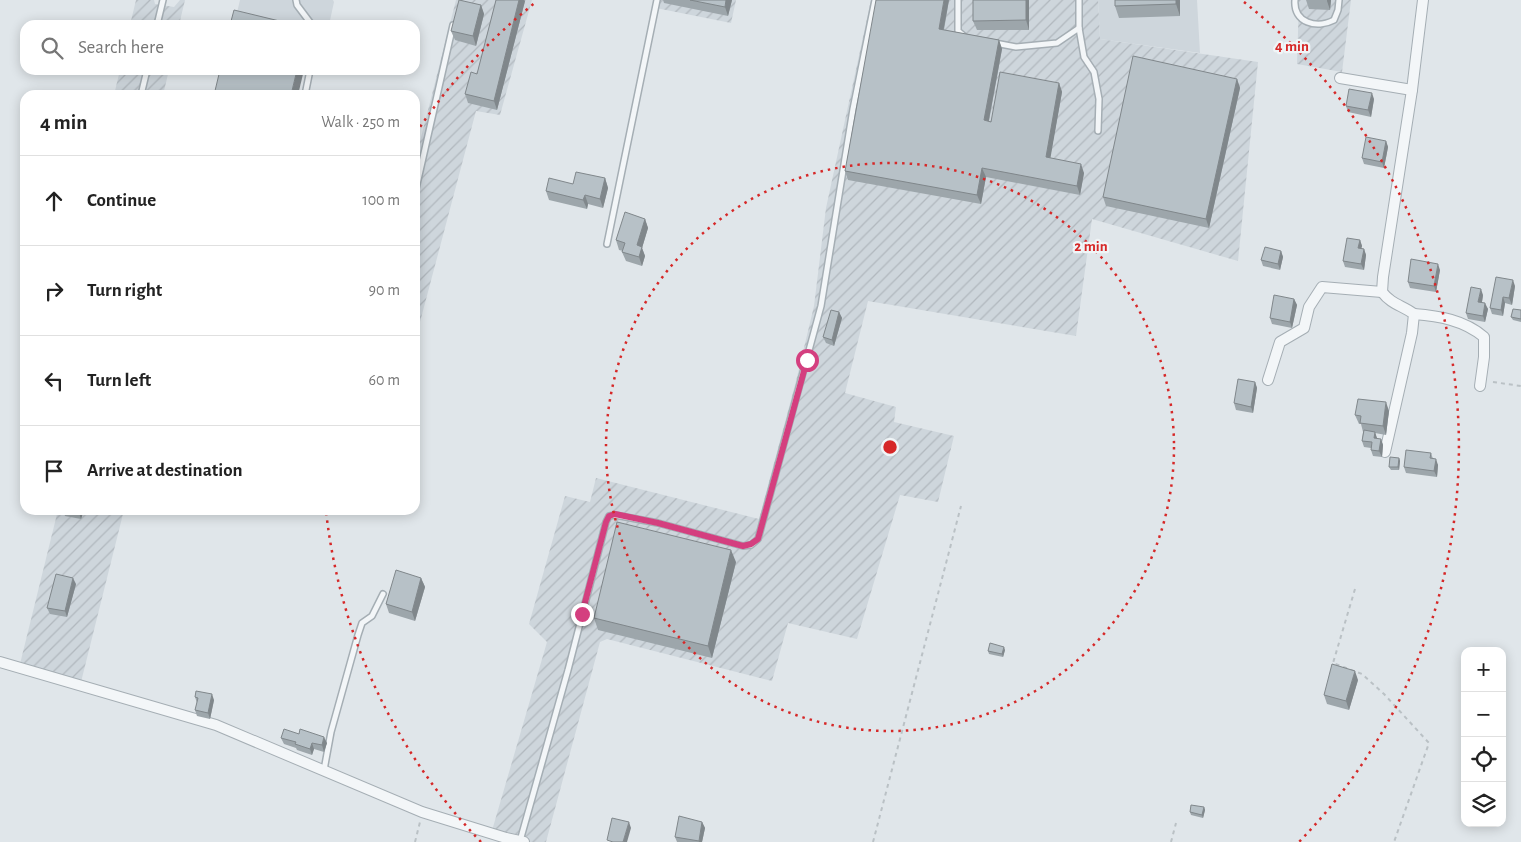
<!DOCTYPE html>
<html lang="en">
<head>
<meta charset="utf-8">
<style>
	body { margin:0; font-family:"Alegreya Sans",sans-serif; background:#f2f2f2; color:#222 }
	.controls { position:absolute; right:15px; bottom:15px; display:grid; overflow:hidden; border-radius:10px; box-shadow:0 2px 12px #0003 }
	.controls button { width:45px; height:45px; display:grid; place-items:center; padding:0; border:0; border-bottom:1px solid #e0e0e0; background:#fff; color:#222; font:25px sans-serif }
	.stop { position:absolute; width:15px; height:15px; margin:-11px; border:4px solid #d43f7f; border-radius:50%; background:#fff }
	.stop.end { background:#d43f7f; border-color:#fff; box-shadow:0 1px 5px #0008 }
	.list { margin:0; padding:0; list-style:none }
	h2 { display:flex; justify-content:space-between; align-items:center; height:65px; margin:0; padding:0 20px; font-size:21px }
	h2 small { font-size:16px; font-weight:400; color:#767676 }
	.list li { display:grid; grid-template-columns:32px 1fr auto; gap:15px; align-items:center; box-sizing:border-box; height:90px; padding:0 20px; border-top:1px solid #e0e0e0 }
	.list b { display:block; font-size:19px; white-space:nowrap }
	.list em { font-size:16px; font-style:normal; color:#767676 }
	.icon { flex:none; width:28px; height:28px; fill:none; stroke:currentColor; stroke-width:2; stroke-linecap:round; stroke-linejoin:round }
	.map { position:relative; flex:none; width:1521px; height:842px; overflow:hidden }
	.search { position:absolute; background:#fff; box-shadow:0 2px 12px #0003; left:20px; top:20px; width:400px; height:55px; display:flex; align-items:center; gap:12px; box-sizing:border-box; padding:0 18px; border-radius:15px; color:#767676; font-size:19px }
	.panel { position:absolute; background:#fff; box-shadow:0 2px 12px #0003; left:20px; top:90px; width:400px; height:425px; border-radius:15px }
	.map>svg:first-child { display:block }
</style>
</head>
<body>
<div class="map">
<svg width="1521" height="842" viewBox="0 0 1521 842">
	<defs>
		<pattern id="industrial-furrows" width="10" height="10" patternUnits="userSpaceOnUse" patternTransform="scale(1.25)"><rect width="10" height="10" fill="#ced6dc"/><path d="M-1 1l2-2M0 10L10 0M9 11l2-2" fill="none" stroke="#b1b8be"/></pattern>
	</defs>
	<rect width="100%" height="100%" fill="#e0e6ea"/>
	<!-- built -->
	<g fill="#ced6dc">
		<polygon points="240,0 333,0 334,2 329,25 234,25"/>
		<polygon points="1098,0 1197,0 1200,53 1100,39"/>
	</g>
	<!-- industrial -->
	<g fill="url(#industrial-furrows)">
		<polygon points="136,0 154,0 155,4 174,7 180,0 185,0 179,25 130,25"/>
		<polygon points="456,0 532,0 500,115 476,111 420,322 415,321 415,161"/>
		<polygon points="657,0 736,0 731,23 656,8"/>
		<polygon points="871,0 1098,0 1100,39 1258,62 1238,261 1092,219 1076,336 868,301 845,393 896,407 894,422 954,436 938,502 900,495 857,639 788,623 772,681 607,639 600,642 546,842 524,842 491,834 547,642 529,624 565,496 590,502 596,478 759,519 796,381 814,306 826,208"/>
		<polygon points="1299,0 1351,0 1342,72 1297,64"/>
		<polygon points="120,70 169,70 163,95 114,95"/>
		<polygon points="58,510 124,510 80,686 19,668"/>
	</g>
	<g fill="none" stroke-linecap="round" stroke-linejoin="round">
		<!-- lane casing -->
		<g stroke="#a5aeb4" stroke-width="8">
			<g id="lane">
				<polyline points="296,0 297,5 312,25"/>
				<polyline points="958,0 958,31 965,37"/>
				<polyline points="1079,0 1079,28 1084,57 1094,72 1099,99 1098,131"/>
				<path d="M1295,0C1293,23 1317,29 1334,20L1338,10L1339,0"/>
				<polyline points="157,25 163,0"/>
				<polyline points="995,43 1016,47 1057,43 1079,28"/>
				<polyline points="141,95 147,70"/>
				<polyline points="305,95 310,70"/>
				<polyline points="415,193 453,25"/>
				<polyline points="607,244 657,0"/>
				<polyline points="324,770 331,732 358,635 362,623 372,616 383,594"/>
				<polyline points="520,841 568,670 606,522 609,516 615,515 658,523 743,546 751,545 758,539 821,306 853,109 875,0"/>
			</g>
		</g>
		<!-- street casing -->
		<g stroke="#a5aeb4" stroke-width="12">
			<g id="street">
				<polyline points="1340,78 1412,90"/>
				<path d="M1414,314C1439,316 1464,320 1484,337V357L1480,386"/>
				<polyline points="1268,380 1280,342 1304,328 1309,307 1322,287 1382,292"/>
				<path d="M1385,452L1412,333L1414,314C1402,305 1392,305 1382,292L1383,277L1412,90L1423,0"/>
				<polyline points="0,662 216,725 422,812 506,838 524,842"/>
			</g>
		</g>
		<!-- path -->
		<g stroke="#bac1c5" stroke-width="2" stroke-dasharray="4 4" stroke-linecap="butt">
			<polyline points="1493,382 1521,386"/>
			<polyline points="1355,589 1333,663 1362,674 1384,694 1429,743 1394,842"/>
			<polyline points="415,842 420,822"/>
			<polyline points="873,842 961,506"/>
			<polyline points="1171,842 1176,823"/>
		</g>
		<!-- lane -->
		<use href="#lane" stroke="#f3f6f8" stroke-width="5"/>
		<!-- street -->
		<use href="#street" stroke="#f3f6f8" stroke-width="10"/>
	</g>
	<!-- wall -->
	<g fill="#9da6ab">
		<polygon points="496,0 524,0 525,1 497,110 468,103 465,94 477,74"/>
		<polygon points="663,0 732,0 728,16 664,3"/>
		<polygon points="949,0 944,30 999,40 1002,49 989,121 991,122 1059,83 1062,92 1050,158 1084,173 1080,195 986,177 981,204 848,180 845,171"/>
		<polygon points="973,0 1029,0 1029,30 977,30 973,21"/>
		<polygon points="1115,0 1180,0 1180,16 1119,18 1115,6"/>
		<polygon points="1306,0 1331,0 1330,10 1309,9"/>
		<polygon points="481,5 484,14 476,46 455,40 451,31"/>
		<polygon points="1237,79 1240,88 1209,228 1106,206 1103,197"/>
		<polygon points="1374,99 1371,117 1348,112 1346,106"/>
		<polygon points="1386,141 1388,147 1384,168 1364,164 1362,158"/>
		<polygon points="605,178 608,188 603,208 588,204 587,209 549,200 546,191 573,184"/>
		<polygon points="645,219 648,228 642,248 645,256 642,266 626,261 622,252 623,251 619,250 616,240"/>
		<polygon points="1360,240 1362,246 1361,248 1364,249 1366,255 1364,270 1345,267 1343,261"/>
		<polygon points="1281,251 1283,257 1280,270 1263,266 1261,260"/>
		<polygon points="1440,270 1436,292 1410,288 1408,282"/>
		<polygon points="1515,286 1512,305 1505,303 1503,316 1492,314 1490,308"/>
		<polygon points="1483,295 1482,302 1488,309 1485,322 1468,319 1466,313"/>
		<polygon points="1294,299 1297,305 1292,328 1272,324 1270,318"/>
		<polygon points="1521,310 1521,322 1513,320 1511,317"/>
		<polygon points="839,312 842,318 834,346 826,343 823,337"/>
		<polygon points="1255,382 1257,388 1253,413 1236,410 1234,403"/>
		<polygon points="1389,411 1386,435 1375,433 1377,439 1381,439 1383,445 1382,457 1373,456 1371,450 1371,448 1364,447 1362,441 1363,432 1361,424 1359,424 1355,415"/>
		<polygon points="1431,453 1433,459 1438,465 1437,477 1406,473 1404,467"/>
		<polygon points="1399,458 1400,461 1399,470 1391,470 1389,467"/>
		<polygon points="63,510 84,510 81,519 65,516"/>
		<polygon points="736,562 712,658 598,630 594,618"/>
		<polygon points="421,578 425,587 415,621 389,613 386,604"/>
		<polygon points="76,584 67,617 50,614 47,608"/>
		<polygon points="1005,650 1003,657 989,654 988,651"/>
		<polygon points="1358,680 1349,710 1327,704 1324,695"/>
		<polygon points="195,697 214,700 210,719 197,716 195,710 197,703"/>
		<polygon points="281,738 327,743 324,752 314,749 312,755 297,750 296,748 284,744"/>
		<polygon points="1204,807 1205,810 1203,818 1191,815 1190,812"/>
		<polygon points="702,822 705,828 702,842 677,842 675,837"/>
	</g>
	<!-- shaded-wall -->
	<g fill="#80878b">
		<polygon points="519,0 524,0 525,1 497,110 494,101"/>
		<polygon points="726,0 732,0 728,16 725,7"/>
		<polygon points="944,0 949,0 942,38 939,29"/>
		<polygon points="1026,0 1029,0 1029,30 1026,20"/>
		<polygon points="1176,0 1180,0 1180,16 1176,4"/>
		<polygon points="1327,0 1331,0 1330,10 1327,1"/>
		<polygon points="481,5 484,14 476,46 473,36"/>
		<polygon points="999,40 1002,49 987,130 984,120"/>
		<polygon points="297,70 304,70 298,95 291,95"/>
		<polygon points="1237,79 1240,88 1209,228 1206,219"/>
		<polygon points="1059,83 1062,92 1049,166 1046,157"/>
		<polygon points="1372,93 1374,99 1371,117 1368,110"/>
		<polygon points="1386,141 1388,147 1384,168 1382,162"/>
		<polygon points="1081,164 1084,173 1080,195 1077,186"/>
		<polygon points="982,168 986,177 981,204 977,195"/>
		<polygon points="605,178 608,188 603,208 600,199"/>
		<polygon points="585,195 588,204 587,209 583,200"/>
		<polygon points="645,219 648,228 642,248 645,256 642,266 639,257 637,245"/>
		<polygon points="1360,240 1362,246 1360,254 1358,248"/>
		<polygon points="1364,249 1366,255 1364,270 1361,264"/>
		<polygon points="1281,251 1283,257 1280,270 1278,264"/>
		<polygon points="1438,264 1440,270 1436,292 1434,286"/>
		<polygon points="1513,280 1515,286 1512,305 1509,298"/>
		<polygon points="1481,289 1483,295 1481,308 1478,302"/>
		<polygon points="1503,297 1505,303 1503,316 1501,310"/>
		<polygon points="1294,299 1297,305 1292,328 1290,322"/>
		<polygon points="1485,303 1488,309 1485,322 1483,316"/>
		<polygon points="839,312 842,318 834,346 832,340"/>
		<polygon points="1255,382 1257,388 1253,413 1251,407"/>
		<polygon points="1386,402 1389,411 1386,435 1383,426"/>
		<polygon points="1375,432 1377,438 1376,444 1374,438"/>
		<polygon points="1381,439 1383,445 1382,457 1379,451"/>
		<polygon points="1399,458 1400,461 1399,470 1398,467"/>
		<polygon points="1436,459 1438,465 1437,477 1434,471"/>
		<polygon points="80,510 84,510 81,519 79,513"/>
		<polygon points="731,550 736,562 712,658 708,646"/>
		<polygon points="73,578 76,584 67,617 65,611"/>
		<polygon points="421,578 425,587 415,621 412,612"/>
		<polygon points="1004,647 1005,650 1003,657 1002,654"/>
		<polygon points="1355,671 1358,680 1349,710 1346,701"/>
		<polygon points="212,694 214,700 210,719 208,713"/>
		<polygon points="324,737 327,743 324,752 322,745"/>
		<polygon points="312,743 314,749 312,755 310,749"/>
		<polygon points="1204,807 1205,810 1203,818 1202,815"/>
		<polygon points="629,822 631,828 627,842 623,842"/>
		<polygon points="702,822 705,828 702,842 699,842"/>
	</g>
	<!-- building -->
	<g fill="#b7c1c7" stroke="#80878b">
		<polygon points="459,0 481,5 473,36 451,31"/>
		<polygon points="496,0 519,0 494,101 465,94 471,72 477,74"/>
		<polygon points="690,0 726,0 725,7"/>
		<polygon points="876,0 944,0 939,29 999,40 984,120 991,122 1000,72 1059,83 1046,157 1081,164 1077,186 982,168 977,195 845,171"/>
		<polygon points="973,0 1026,0 1026,20 973,21"/>
		<polygon points="1115,0 1176,0 1176,4 1115,6"/>
		<polygon points="234,10 296,25 230,25"/>
		<polygon points="1133,56 1237,79 1206,219 1103,197"/>
		<polygon points="220,70 297,70 291,95 214,95"/>
		<polygon points="1349,89 1372,93 1368,110 1346,106"/>
		<polygon points="1366,137 1386,141 1382,162 1362,158"/>
		<polygon points="576,172 605,178 600,199 585,195 583,200 546,191 549,178 573,184"/>
		<polygon points="625,212 645,219 637,245 642,247 639,257 622,252 625,243 616,240"/>
		<polygon points="1347,238 1360,240 1358,248 1364,249 1361,264 1343,261"/>
		<polygon points="1265,247 1281,251 1278,264 1261,260"/>
		<polygon points="1411,259 1438,264 1434,286 1408,282"/>
		<polygon points="1496,277 1513,280 1509,298 1503,297 1501,310 1490,308"/>
		<polygon points="1471,287 1481,289 1478,302 1485,303 1483,316 1466,313"/>
		<polygon points="1274,295 1294,299 1290,322 1270,318"/>
		<polygon points="1513,309 1521,310 1521,319 1511,317"/>
		<polygon points="831,310 839,312 832,340 823,337"/>
		<polygon points="1238,379 1255,382 1251,407 1234,403"/>
		<polygon points="1358,399 1386,402 1383,426 1360,423 1361,416 1355,415"/>
		<polygon points="1364,430 1375,432 1374,438 1381,439 1379,451 1371,450 1372,442 1362,441"/>
		<polygon points="1406,450 1431,453 1430,458 1436,459 1434,471 1404,467"/>
		<polygon points="1390,457 1399,458 1398,467 1389,467"/>
		<polygon points="65,510 80,510 79,513"/>
		<polygon points="617,522 731,550 708,646 594,618"/>
		<polygon points="396,570 421,578 412,612 386,604"/>
		<polygon points="56,574 73,578 65,611 47,608"/>
		<polygon points="990,643 1004,647 1002,654 988,651"/>
		<polygon points="1332,664 1355,671 1346,701 1324,695"/>
		<polygon points="196,691 212,694 208,713 195,710 198,698 195,697"/>
		<polygon points="284,729 299,734 300,729 324,737 322,745 312,743 310,749 295,744 296,742 281,738"/>
		<polygon points="1191,805 1204,807 1202,815 1190,812"/>
		<polygon points="679,816 702,822 699,841 675,837"/>
		<polygon points="612,818 629,822 623,842 613,842 607,840"/>
	</g>
	<g fill="none" stroke-linecap="round" stroke-linejoin="round">
		<!-- route -->
		<polyline stroke="#d43f7f" stroke-width="6" points="582,614 606,522 609,516 615,514 658,523 743,546 751,544 758,539 807,360"/>
	</g>
	<!-- distance rings -->
	<g fill="none" stroke="#d62828" stroke-width="2.5" stroke-dasharray="2.5 5">
		<circle cx="890" cy="447" r="284"/>
		<path d="M481 842A568 568 0 0 1 326 511M416 133A568 568 0 0 1 536 2M1244 2A568 568 0 0 1 1299 842"/>
	</g>
	<circle cx="890" cy="447" r="8" fill="#d62828" stroke="#f0f5f7" stroke-width="2.5"/>
	<g font-size="15" text-anchor="middle" font-weight="bold" fill="#d62828" stroke="#f0f5f7" stroke-width="4.5" stroke-linejoin="round" paint-order="stroke">
		<text x="1292" y="51">4 min</text>
		<text x="1091" y="251">2 min</text>
	</g>
</svg>
<div class="controls">
<button>+</button>
<button>−</button>
<button><svg class="icon" aria-label="locate" viewBox="0 0 24 24"><circle cx="12" cy="12" r="6"/><path d="M12 2v4M12 18v4M2 12h4M18 12h4"/></svg></button>
<button><svg class="icon" aria-label="layers" viewBox="0 0 24 24"><path d="M12 4l9 5-9 5-9-5zM3 14l9 5 9-5"/></svg></button>
</div>
<div class="stop" style="left:807px;top:360px"></div>
<div class="stop end" style="left:582px;top:614px"></div>
<div class="search"><svg class="icon" aria-label="search" viewBox="0 0 24 24"><circle cx="10" cy="10" r="6"/><path d="M15 15l6 6"/></svg>Search here</div>
<section class="panel">
<h2>4 min<small>Walk · 250 m</small></h2>
<ul class="list">
<li><svg class="icon" aria-label="ahead" viewBox="0 0 24 24"><path d="M12 20V5M6 11l6-6 6 6"/></svg><div><b>Continue</b></div><em>100 m</em></li>
<li><svg class="icon" aria-label="right" viewBox="0 0 24 24"><path d="M7 20v-9h11M14 6l5 5-5 5"/></svg><div><b>Turn right</b></div><em>90 m</em></li>
<li><svg class="icon" aria-label="left" viewBox="0 0 24 24"><path d="M17 20v-9H6M10 6l-5 5 5 5"/></svg><div><b>Turn left</b></div><em>60 m</em></li>
<li><svg class="icon" aria-label="arrive" viewBox="0 0 24 24"><path d="M6 21V4h12l-3 4 3 4H6"/></svg><div><b>Arrive at destination</b></div></li>
</ul>
</section>
</div>
</body>
</html>
